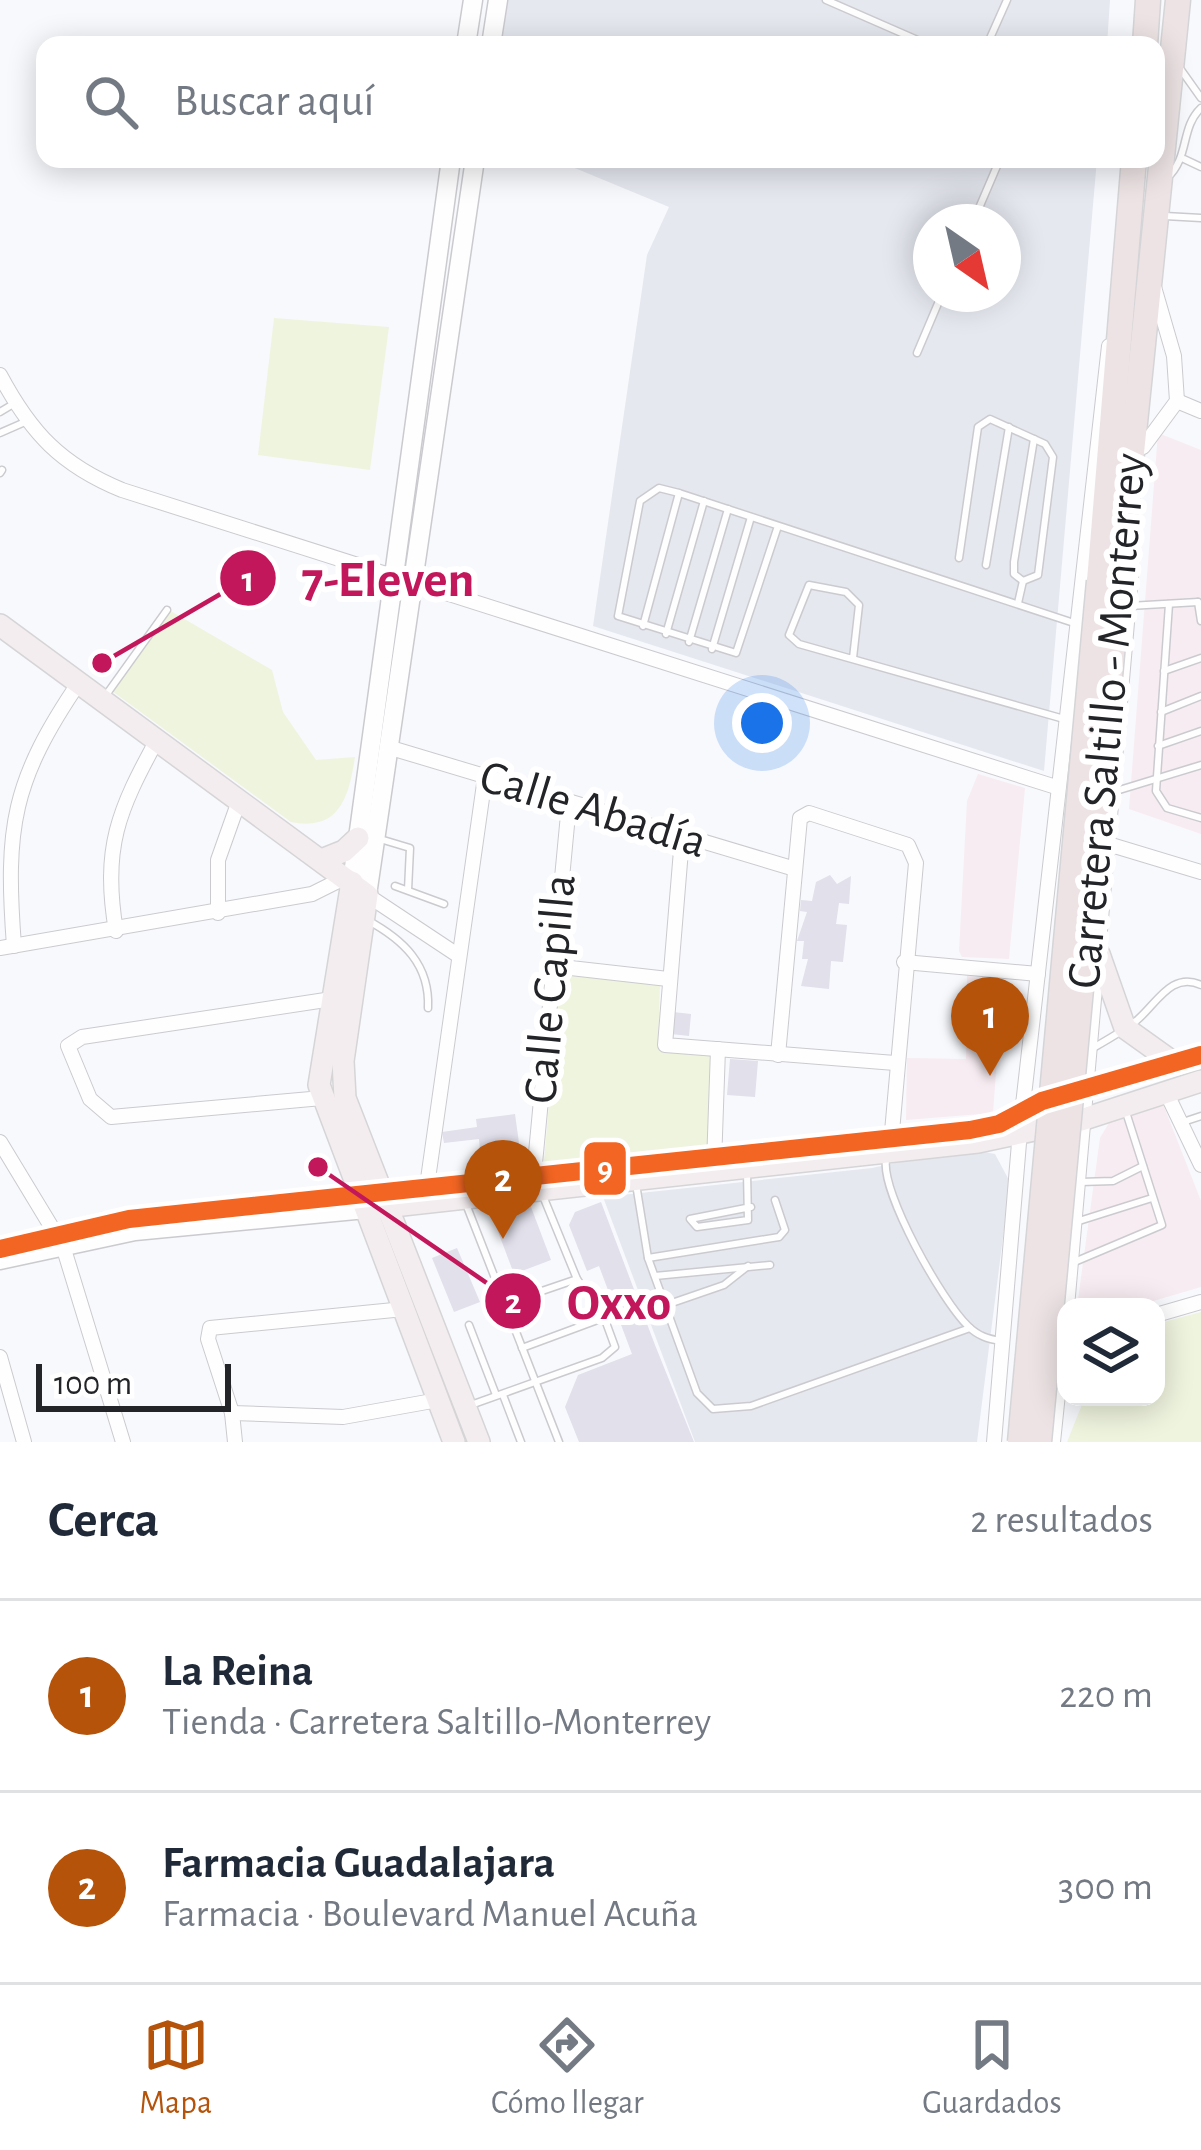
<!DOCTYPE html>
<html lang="es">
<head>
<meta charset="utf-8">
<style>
	body { margin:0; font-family:"Alegreya Sans",sans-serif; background:#f2f2f3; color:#1f2937 }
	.controls { position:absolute; right:36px; bottom:36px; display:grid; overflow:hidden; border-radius:24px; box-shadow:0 6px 30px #0003 }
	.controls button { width:108px; height:108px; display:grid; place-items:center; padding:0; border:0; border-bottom:3px solid #e0e1e3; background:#fff; color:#1f2937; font:60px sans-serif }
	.compass { position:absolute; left:913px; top:204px; width:108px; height:108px; border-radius:50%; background:#fff; box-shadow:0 6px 30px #0003; rotate:146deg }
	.scale { position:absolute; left:36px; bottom:30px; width:195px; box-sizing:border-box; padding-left:12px; border:6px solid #232427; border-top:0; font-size:33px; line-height:42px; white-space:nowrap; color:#232427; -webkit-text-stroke:9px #fff; paint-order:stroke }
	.you { position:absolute; left:762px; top:723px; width:42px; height:42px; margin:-30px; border:9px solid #fff; border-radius:50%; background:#1a73e8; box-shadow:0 0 0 18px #1a73e833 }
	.badge { display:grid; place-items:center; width:78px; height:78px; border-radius:50%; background:#b45309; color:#fff; font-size:39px; font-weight:700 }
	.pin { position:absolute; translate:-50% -99px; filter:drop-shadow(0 3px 6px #0008) }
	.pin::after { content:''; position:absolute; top:63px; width:42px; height:36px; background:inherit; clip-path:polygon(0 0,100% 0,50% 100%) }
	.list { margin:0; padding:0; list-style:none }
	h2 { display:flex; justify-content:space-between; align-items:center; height:156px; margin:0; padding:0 48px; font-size:51px }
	h2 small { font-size:39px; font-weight:400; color:#747a83 }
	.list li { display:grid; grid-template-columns:78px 1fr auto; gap:36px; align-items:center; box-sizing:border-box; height:192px; padding:0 48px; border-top:3px solid #e0e1e3 }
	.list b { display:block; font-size:45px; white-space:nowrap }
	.list p { margin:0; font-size:39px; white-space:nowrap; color:#747a83 }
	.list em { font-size:39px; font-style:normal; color:#747a83 }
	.icon { flex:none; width:66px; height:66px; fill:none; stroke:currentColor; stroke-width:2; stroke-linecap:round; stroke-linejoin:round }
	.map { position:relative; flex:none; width:1201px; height:1442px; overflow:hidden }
	.search { position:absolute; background:#fff; box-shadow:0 6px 30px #0003; left:36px; right:36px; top:36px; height:132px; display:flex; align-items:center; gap:30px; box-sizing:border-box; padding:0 42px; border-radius:24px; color:#747a83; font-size:45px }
	.sheet { height:540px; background:#fff }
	nav { display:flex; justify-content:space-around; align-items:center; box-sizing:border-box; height:168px; border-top:3px solid #e0e1e3; background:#fff; font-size:33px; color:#747a83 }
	nav a { display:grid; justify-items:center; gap:6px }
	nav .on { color:#b45309 }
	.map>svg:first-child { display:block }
</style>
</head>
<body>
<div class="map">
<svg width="1201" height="1442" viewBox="0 0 1201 1442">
	<rect width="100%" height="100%" fill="#f8f9fd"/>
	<!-- commercial -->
	<g fill="#f7ecf1">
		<polygon points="1158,433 1201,450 1201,834 1129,809"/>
		<polygon points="978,774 1025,788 1009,959 962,957 959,951 967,801"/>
		<polygon points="967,976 1003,979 993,1113 906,1120 907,1058 966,1059"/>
		<polygon points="1163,1104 1201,1201 1201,1287 1133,1307 1077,1307 1100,1138 1109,1123"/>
	</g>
	<!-- built -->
	<g fill="#e6e8f0" fill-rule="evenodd">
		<polygon points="505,0 1110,0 1107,45 499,45"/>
		<path d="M553,159H1097L1044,771L593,626L647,255L669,207ZM931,222H1003V294H931Z"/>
		<polygon points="963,1148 995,1154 1010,1182 977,1442 695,1442 603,1197 872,1168"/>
	</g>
	<!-- green -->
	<g fill="#eff4df">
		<polygon points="274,318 389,327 370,470 258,455"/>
		<path d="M169,610L272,670L283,712L316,760L355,757C349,796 340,832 291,822L112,691Z"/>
		<polygon points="560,975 660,984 658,1049 714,1055 708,1146 544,1162"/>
		<polygon points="1201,1312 1201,1442 1067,1442 1085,1397 1156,1397 1156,1324"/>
	</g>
	<!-- building -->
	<g fill="#e1e0eb">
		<polygon points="830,875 837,884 851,876 849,904 839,903 836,924 847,925 843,962 831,961 829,989 801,986 808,959 802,959 804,941 797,941 807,912 800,911 801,900 812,901 816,882"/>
		<polygon points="673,1012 691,1014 689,1036 671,1034"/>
		<polygon points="730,1059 758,1061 755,1097 727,1095"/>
		<polygon points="515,1114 519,1143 480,1152 479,1139 444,1143 442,1132 477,1127 476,1119"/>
		<polygon points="601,1202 655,1345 694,1442 579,1442 565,1407 578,1375 632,1354 599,1266 587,1271 569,1225 575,1212"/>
		<polygon points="531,1207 551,1260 514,1274 494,1221"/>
		<polygon points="457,1248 480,1302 454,1312 432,1258"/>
	</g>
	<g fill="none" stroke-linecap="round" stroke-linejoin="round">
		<!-- lane casing -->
		<g stroke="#cbcbcf" stroke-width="9">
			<g id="lane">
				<polyline points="826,0 929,45"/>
				<polyline points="987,45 1007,0"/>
				<polyline points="1179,67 1201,98"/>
				<polyline points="1184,159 1201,167"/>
				<path d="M1167,178C1190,157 1180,128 1201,108"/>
				<polyline points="1165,216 1201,218"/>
				<polyline points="973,222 1000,159"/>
				<polyline points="917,353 942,294"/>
				<polyline points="0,412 15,403"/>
				<polyline points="0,433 25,422"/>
				<polyline points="0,473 2,470"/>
				<polyline points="778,526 736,653 618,616 640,501 659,488 679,493 1074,623"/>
				<polyline points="959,558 978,427 990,419 1045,444 1053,457 1038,575 1023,581"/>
				<polyline points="986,565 1009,427"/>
				<polyline points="1023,581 1014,574 1014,562 1034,439"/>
				<polyline points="1198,602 1201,621"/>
				<polyline points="1018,603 1023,581"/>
				<polyline points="1169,604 1156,791 1167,808 1201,818"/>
				<polyline points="1129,606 1198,602"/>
				<polyline points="643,626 679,493"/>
				<polyline points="666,634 704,501"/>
				<polyline points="689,642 728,509"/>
				<polyline points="712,649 751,517"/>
				<polyline points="853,658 859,605 846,592 809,585 789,635 799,644 1064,719"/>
				<polyline points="1164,671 1201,658"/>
				<polyline points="106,695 167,610"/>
				<polyline points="1161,712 1201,696"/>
				<polyline points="1158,746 1201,731"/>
				<polyline points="1116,791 1201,765"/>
				<polyline points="380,839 410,848 408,890"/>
				<polyline points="395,886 444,904"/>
				<path d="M367,920C404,940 430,965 428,1008"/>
				<path d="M1093,1048C1107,1040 1123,1031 1136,1021C1156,1005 1171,971 1201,985"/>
				<polyline points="1183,1122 1201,1116"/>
				<path d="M886,1160C881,1193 942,1301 968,1326C978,1336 988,1339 1001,1341"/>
				<polyline points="747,1173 748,1220 697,1227 690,1219 751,1207"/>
				<polyline points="1080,1182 1113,1181 1143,1166"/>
				<polyline points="636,1184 648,1258 697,1393 713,1409 751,1406 970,1328"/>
				<polyline points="466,1204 559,1442"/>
				<polyline points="1079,1221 1152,1198"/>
				<polyline points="648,1258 779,1237 785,1230 775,1200"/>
				<polyline points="1072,1263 1162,1225 1125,1109"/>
				<polyline points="655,1276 770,1265"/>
				<polyline points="504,1304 577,1279"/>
				<polyline points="666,1305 724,1285 748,1266"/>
				<polyline points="469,1325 496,1395"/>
				<polyline points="522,1348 603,1318"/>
				<polyline points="503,1395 521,1442"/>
				<polyline points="468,1406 602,1358 615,1347 604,1317 577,1279 543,1196"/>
			</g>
		</g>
		<!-- street casing -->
		<g stroke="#cbcbcf" stroke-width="16">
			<g id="street">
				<path d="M0,375C31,433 61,465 122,490L1056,787"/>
				<polyline points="1177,401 1201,411"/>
				<polyline points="1143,447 1177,401 1174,356 1154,287"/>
				<polyline points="391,748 795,869"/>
				<polyline points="682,838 665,1045 895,1063"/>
				<polyline points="1108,844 1201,872"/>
				<polyline points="367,895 459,956"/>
				<polyline points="218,913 218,860 240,798"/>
				<path d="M116,931C102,848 118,811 158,738"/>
				<path d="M14,946C5,827 12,781 80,681"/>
				<polyline points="0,948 312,894 346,877"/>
				<polyline points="904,962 1038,974"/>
				<polyline points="553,966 668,979"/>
				<polyline points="778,1055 800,818 809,813 908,845 916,863 891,1143"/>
				<polyline points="1166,1092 1201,1165"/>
				<polyline points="322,1098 111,1117 90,1099 68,1046 82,1037 332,999"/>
				<polyline points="0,1142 63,1246 123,1442"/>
				<polyline points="714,1164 718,1049"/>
				<polyline points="534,1174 569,804"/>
				<polyline points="427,1186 485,777"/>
				<polyline points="1067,1307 1131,577"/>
				<polyline points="1156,1315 1201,1302"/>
				<polyline points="0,1357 24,1442"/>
				<polyline points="232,1413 343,1417 438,1400"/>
				<polyline points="235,1442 232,1413 208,1339 210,1328 404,1309"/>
				<polyline points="994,1442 1020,1131 1109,346"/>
				<polyline points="1053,1442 1066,1317"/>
			</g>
		</g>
		<!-- secondary casing -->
		<g stroke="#cbcbcf" stroke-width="21">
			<g id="secondary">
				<polyline points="466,45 473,0"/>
				<polyline points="491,45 498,0"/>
				<polyline points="352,882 451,159"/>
				<polyline points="367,895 475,159"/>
				<polyline points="265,1206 361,1194"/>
				<polyline points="16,1244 104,1222 213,1211"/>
				<polyline points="0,1260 135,1231 366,1209"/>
			</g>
		</g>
		<!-- primary casing -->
		<g stroke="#d5d5d7" stroke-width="24">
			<g id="primary">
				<polyline points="0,625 367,895 343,1061 345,1098 479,1442"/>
				<polyline points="324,859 344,851 358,838"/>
				<polyline points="352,882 319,1085 454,1442"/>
				<polyline points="1099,954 1125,1028 1174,1063"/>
				<polyline points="361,1194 970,1130 999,1124 1042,1101 1201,1055"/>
				<polyline points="366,1209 978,1142 1081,1120 1201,1081"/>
			</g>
		</g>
		<!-- highway casing -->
		<g stroke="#d5d5d7" stroke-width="27">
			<g id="highway">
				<polyline points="1145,45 1148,0"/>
				<polyline points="1099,581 1134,159"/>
				<polyline points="1118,590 1178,0"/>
			</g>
		</g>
		<!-- lane -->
		<use href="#lane" stroke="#fefeff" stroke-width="6"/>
		<!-- street -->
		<use href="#street" stroke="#fefeff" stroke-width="14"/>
		<!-- secondary -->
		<use href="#secondary" stroke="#fefeff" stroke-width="18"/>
		<!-- primary -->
		<use href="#primary" stroke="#f4edef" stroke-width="21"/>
		<!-- highway -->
		<use href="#highway" stroke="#ede3e4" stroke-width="24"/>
		<!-- highway-bridge casing -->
		<g stroke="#d5d5d7" stroke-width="27" stroke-linecap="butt">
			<g id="highway-bridge">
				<polyline points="1020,1442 1099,581"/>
				<polyline points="1039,1442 1118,590"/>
			</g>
		</g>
		<!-- highway-bridge -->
		<use href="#highway-bridge" stroke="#ede3e4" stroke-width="24"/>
		<!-- bus-1 casing -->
		<g stroke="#fff" stroke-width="27">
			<polyline id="bus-1" points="0,1249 129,1219 970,1130 999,1124 1042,1101 1201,1055"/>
		</g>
		<!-- bus-1 -->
		<use href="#bus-1" stroke="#f26522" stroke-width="18"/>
	</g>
	<g text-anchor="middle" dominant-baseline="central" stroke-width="12" stroke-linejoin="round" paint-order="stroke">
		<!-- street labels -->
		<g font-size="48" fill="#232427" stroke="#fff">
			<text transform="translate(1108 721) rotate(-85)">Carretera Saltillo - Monterrey</text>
			<text transform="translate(593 810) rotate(17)">Calle Abadía</text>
			<text transform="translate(551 989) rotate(-85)">Calle Capilla</text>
		</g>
	</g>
	<!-- callouts -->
	<path fill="none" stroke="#c2185b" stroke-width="4.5" d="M102 663L248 578M318 1167L513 1301"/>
	<g fill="#c2185b" stroke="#fff" stroke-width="4.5">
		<circle cx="102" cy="663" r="12"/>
		<circle cx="318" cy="1167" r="12"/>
		<circle cx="248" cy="578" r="30"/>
		<circle cx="513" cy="1301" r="30"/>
	</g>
	<g font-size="36" text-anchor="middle" font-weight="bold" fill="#fff">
		<text x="248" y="591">1</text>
		<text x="513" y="1313">2</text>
	</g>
	<g font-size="51" text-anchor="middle" font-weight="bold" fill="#c2185b" stroke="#fff" stroke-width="12" stroke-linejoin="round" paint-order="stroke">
		<text x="388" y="596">7-Eleven</text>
		<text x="619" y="1319">Oxxo</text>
	</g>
	<rect stroke="#fff" stroke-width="4.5" x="582" y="1140" width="46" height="57" rx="12" fill="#f26522"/>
	<g font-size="33" text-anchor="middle" font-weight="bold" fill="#fff">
		<text x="605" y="1180">9</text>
	</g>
</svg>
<div class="controls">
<button><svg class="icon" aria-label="layers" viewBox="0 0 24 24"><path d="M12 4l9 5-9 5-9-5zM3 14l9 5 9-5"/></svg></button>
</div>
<svg class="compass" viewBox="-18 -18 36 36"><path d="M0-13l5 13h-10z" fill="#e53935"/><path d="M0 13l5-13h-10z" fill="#747a83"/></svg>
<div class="scale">100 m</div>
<div class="you"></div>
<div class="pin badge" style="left:990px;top:1076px">1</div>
<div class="pin badge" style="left:503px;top:1239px">2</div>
<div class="search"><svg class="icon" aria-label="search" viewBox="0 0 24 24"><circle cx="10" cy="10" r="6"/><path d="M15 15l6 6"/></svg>Buscar aquí</div>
</div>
<section class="sheet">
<h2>Cerca<small>2 resultados</small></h2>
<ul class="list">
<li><span class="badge">1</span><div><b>La Reina</b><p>Tienda · Carretera Saltillo-Monterrey</p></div><em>220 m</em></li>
<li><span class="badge">2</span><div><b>Farmacia Guadalajara</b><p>Farmacia · Boulevard Manuel Acuña</p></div><em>300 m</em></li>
</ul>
</section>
<nav>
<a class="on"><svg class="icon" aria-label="map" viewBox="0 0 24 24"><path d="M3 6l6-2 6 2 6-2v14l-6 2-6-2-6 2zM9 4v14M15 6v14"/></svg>Mapa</a>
<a><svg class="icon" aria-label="directions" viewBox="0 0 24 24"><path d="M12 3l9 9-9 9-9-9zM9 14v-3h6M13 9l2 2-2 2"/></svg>Cómo llegar</a>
<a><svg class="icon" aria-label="saved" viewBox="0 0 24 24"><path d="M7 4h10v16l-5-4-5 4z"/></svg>Guardados</a>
</nav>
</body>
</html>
